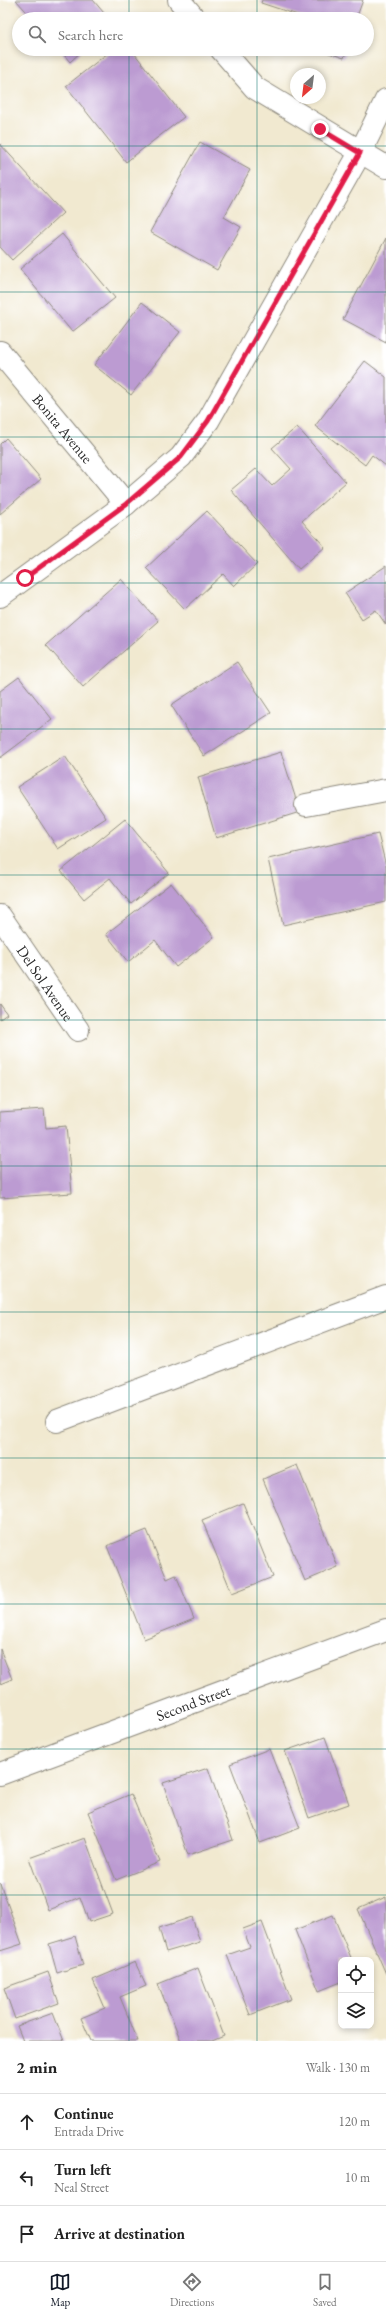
<!DOCTYPE html>
<html lang="en">
<head>
<meta charset="utf-8">
<style>
	body { margin:0; font-family:"EB Garamond",serif; background:#f6f6f6; color:#222 }
	.controls { position:absolute; right:12px; bottom:12px; display:grid; overflow:hidden; border-radius:8px; box-shadow:0 2px 6px #0003 }
	.controls button { width:36px; height:36px; display:grid; place-items:center; padding:0; border:0; border-bottom:1px solid #e0e0e0; background:#fff; color:#222; font:20px sans-serif }
	.compass { position:absolute; left:290px; top:68px; width:36px; height:36px; border-radius:50%; background:#fff; box-shadow:0 2px 6px #0003; rotate:208deg }
	.stop { position:absolute; width:12px; height:12px; margin:-9px; border:3px solid #e11d48; border-radius:50%; background:#fff }
	.stop.end { background:#e11d48; border-color:#fff; box-shadow:0 1px 4px #0008 }
	.list { margin:0; padding:0; list-style:none }
	h2 { display:flex; justify-content:space-between; align-items:center; height:52px; margin:0; padding:0 16px; font-size:17px }
	h2 small { font-size:13px; font-weight:400; color:#767676 }
	.list li { display:grid; grid-template-columns:26px 1fr auto; gap:12px; align-items:center; box-sizing:border-box; height:56px; padding:0 16px; border-top:1px solid #e0e0e0 }
	.list b { display:block; font-size:15px; white-space:nowrap }
	.list p { margin:0; font-size:13px; white-space:nowrap; color:#767676 }
	.list em { font-size:13px; font-style:normal; color:#767676 }
	.icon { flex:none; width:22px; height:22px; fill:none; stroke:currentColor; stroke-width:2; stroke-linecap:round; stroke-linejoin:round }
	.map { position:relative; flex:none; width:386px; height:2041px; overflow:hidden }
	.search { position:absolute; background:#fff; box-shadow:0 2px 6px #0003; left:12px; right:12px; top:12px; height:44px; display:flex; align-items:center; gap:10px; box-sizing:border-box; padding:0 14px; border-radius:22px; color:#767676; font-size:15px }
	.sheet { height:220px; background:#fff }
	nav { display:flex; justify-content:space-around; align-items:center; box-sizing:border-box; height:56px; border-top:1px solid #e0e0e0; background:#fff; font-size:11px; color:#767676 }
	nav a { display:grid; justify-items:center; gap:2px }
	nav .on { color:#111827 }
	.map>svg:first-child { display:block }
</style>
</head>
<body>
<div class="map">
<svg width="386" height="2041" viewBox="0 0 386 2041">
	<rect width="100%" height="100%" fill="#fff"/>
	<filter id="ink" filterUnits="userSpaceOnUse"><feTurbulence type="fractalNoise" baseFrequency=".025" numOctaves="2"/><feDisplacementMap in="SourceGraphic" scale="8" xChannelSelector="R" yChannelSelector="G"/><feConvolveMatrix kernelMatrix="1 2 1 2 8 2 1 2 1" color-interpolation-filters="sRGB"/></filter>
	<filter id="wash" filterUnits="userSpaceOnUse"><feTurbulence type="fractalNoise" baseFrequency=".012" numOctaves="4" result="noise"/><feDisplacementMap in="SourceGraphic" scale="16" xChannelSelector="R" yChannelSelector="G"/><feGaussianBlur stdDeviation="0.9" result="paint"/><feColorMatrix in="noise" values="0 0 0 0 0 0 0 0 0 0 0 0 0 0 0 0 0 1.4 0 .05"/><feComposite in="paint" operator="in"/></filter>
	<g filter="url(#wash)">
		<rect width="100%" height="100%" fill="#f1e9d0"/>
		<g id="blocks">
			<!-- building -->
			<g fill="#bc9bd2">
				<polygon points="16,0 93,0 109,19 33,19"/>
				<polygon points="262,0 363,0 356,19 310,19 261,3"/>
				<polygon points="59,49 84,49 70,62"/>
				<polygon points="113,49 131,49 184,117 126,162 66,86"/>
				<polygon points="317,49 347,49 344,58"/>
				<polygon points="200,142 250,170 224,217 241,227 217,270 150,232"/>
				<polygon points="0,144 63,213 12,260 0,247"/>
				<polygon points="62,234 115,298 72,332 20,269"/>
				<polygon points="386,238 386,342 343,319"/>
				<polygon points="142,302 180,332 131,395 94,365"/>
				<polygon points="365,361 386,377 386,466 372,455 365,465 315,426"/>
				<polygon points="297,427 346,482 302,521 325,547 299,569 231,490 256,469 272,486 291,469 272,448"/>
				<polygon points="6,438 41,479 0,514 0,444"/>
				<polygon points="207,511 257,564 234,586 223,574 185,609 146,568"/>
				<polygon points="386,566 386,625 376,610 362,619 345,593"/>
				<polygon points="121,579 158,621 83,687 46,645"/>
				<polygon points="237,662 271,713 204,756 171,705"/>
				<polygon points="19,677 52,719 0,758 0,691"/>
				<polygon points="281,752 300,812 216,838 198,777"/>
				<polygon points="65,756 106,818 58,849 17,787"/>
				<polygon points="125,819 169,873 131,904 110,878 84,899 61,871"/>
				<polygon points="378,834 386,866 386,902 283,925 268,859"/>
				<polygon points="171,883 214,937 176,967 155,940 128,962 106,934"/>
				<polygon points="0,1004 7,1014 0,1019"/>
				<polygon points="44,1109 46,1128 66,1126 72,1193 0,1198 0,1112"/>
				<polygon points="297,1465 338,1567 305,1581 263,1479"/>
				<polygon points="243,1503 273,1577 232,1593 202,1520"/>
				<polygon points="147,1530 167,1579 176,1575 194,1619 144,1639 107,1546"/>
				<polygon points="0,1649 12,1679 0,1684"/>
				<polygon points="325,1737 349,1804 309,1818 285,1751"/>
				<polygon points="269,1749 300,1828 260,1843 230,1764"/>
				<polygon points="208,1768 233,1840 188,1855 163,1783"/>
				<polygon points="131,1794 160,1862 116,1880 88,1812"/>
				<polygon points="85,1838 113,1914 89,1922 80,1897 48,1910 29,1858"/>
				<polygon points="0,1883 22,1944 0,1951"/>
				<polygon points="386,1897 386,1974 358,1909"/>
				<polygon points="333,1915 352,1960 341,1960 341,1982 319,1991 295,1930"/>
				<polygon points="192,1917 200,1942 166,1952 159,1928"/>
				<polygon points="262,1922 291,1999 250,2015 227,1955 250,1947 243,1929"/>
				<polygon points="75,1936 83,1965 57,1973 49,1944"/>
				<polygon points="135,1962 146,1986 120,1997 138,2041 91,2041 81,2018 105,2008 93,1980"/>
				<polygon points="198,1968 224,2036 212,2041 181,2041 158,1984"/>
				<polygon points="48,1972 59,2003 15,2019 4,1988"/>
				<polygon points="53,2013 64,2041 23,2041 17,2026"/>
			</g>
		</g>
	</g>
	<g filter="url(#ink)">
		<use href="#blocks" fill-opacity="0" stroke="#8e8a7e" stroke-width="1"/>
		<g fill="none" stroke-linecap="round" stroke-linejoin="round">
			<!-- street casing -->
			<g stroke="#8e8a7e" stroke-width="24">
				<g id="street">
					<polyline points="179,0 195,19"/>
					<polyline points="221,49 255,88 386,167"/>
					<path id="s1" d="M0,352L126,504"/>
					<polyline points="0,596 126,504 181,457 208,421 360,153 386,100"/>
					<polyline points="306,805 386,790"/>
					<path id="s2" d="M0,916L78,1030"/>
					<polyline points="57,1421 386,1297"/>
					<path id="s3" d="M0,1774L386,1630"/>
				</g>
			</g>
			<!-- street -->
			<use href="#street" stroke="#fff" stroke-width="22"/>
		</g>
	</g>
	<g fill="none" stroke-linecap="round" stroke-linejoin="round" filter="url(#ink)">
		<!-- route -->
		<polyline stroke="#e11d48" stroke-width="5" points="25,578 126,504 181,457 208,421 360,153 320,129"/>
	</g>
	<!-- grid -->
	<path fill="none" stroke="#0f766e" stroke-width="1" stroke-opacity="0.55" d="M129,0V19M257,0V19M129,49V2041M257,49V2041M0,146H386M0,292H386M0,437H386M0,583H386M0,729H386M0,875H386M0,1020H386M0,1166H386M0,1312H386M0,1458H386M0,1604H386M0,1749H386M0,1895H386"/>
	<g text-anchor="middle" dominant-baseline="central" stroke-width="4" stroke-linejoin="round" paint-order="stroke">
		<!-- street labels -->
		<g font-size="15" fill="#2b2b2b" stroke="#fff">
			<text stroke="none"><textPath href="#s1" startOffset="99">Bonita Avenue</textPath></text>
			<text stroke="none"><textPath href="#s2" startOffset="81">Del Sol Avenue</textPath></text>
			<text stroke="none"><textPath href="#s3" startOffset="206">Second Street</textPath></text>
		</g>
	</g>
</svg>
<div class="controls">
<button><svg class="icon" aria-label="locate" viewBox="0 0 24 24"><circle cx="12" cy="12" r="6"/><path d="M12 2v4M12 18v4M2 12h4M18 12h4"/></svg></button>
<button><svg class="icon" aria-label="layers" viewBox="0 0 24 24"><path d="M12 4l9 5-9 5-9-5zM3 14l9 5 9-5"/></svg></button>
</div>
<svg class="compass" viewBox="-18 -18 36 36"><path d="M0-13l5 13h-10z" fill="#e53935"/><path d="M0 13l5-13h-10z" fill="#767676"/></svg>
<div class="stop" style="left:25px;top:578px"></div>
<div class="stop end" style="left:320px;top:129px"></div>
<div class="search"><svg class="icon" aria-label="search" viewBox="0 0 24 24"><circle cx="10" cy="10" r="6"/><path d="M15 15l6 6"/></svg>Search here</div>
</div>
<section class="sheet">
<h2>2 min<small>Walk · 130 m</small></h2>
<ul class="list">
<li><svg class="icon" aria-label="ahead" viewBox="0 0 24 24"><path d="M12 20V5M6 11l6-6 6 6"/></svg><div><b>Continue</b><p>Entrada Drive</p></div><em>120 m</em></li>
<li><svg class="icon" aria-label="left" viewBox="0 0 24 24"><path d="M17 20v-9H6M10 6l-5 5 5 5"/></svg><div><b>Turn left</b><p>Neal Street</p></div><em>10 m</em></li>
<li><svg class="icon" aria-label="arrive" viewBox="0 0 24 24"><path d="M6 21V4h12l-3 4 3 4H6"/></svg><div><b>Arrive at destination</b></div></li>
</ul>
</section>
<nav>
<a class="on"><svg class="icon" aria-label="map" viewBox="0 0 24 24"><path d="M3 6l6-2 6 2 6-2v14l-6 2-6-2-6 2zM9 4v14M15 6v14"/></svg>Map</a>
<a><svg class="icon" aria-label="directions" viewBox="0 0 24 24"><path d="M12 3l9 9-9 9-9-9zM9 14v-3h6M13 9l2 2-2 2"/></svg>Directions</a>
<a><svg class="icon" aria-label="saved" viewBox="0 0 24 24"><path d="M7 4h10v16l-5-4-5 4z"/></svg>Saved</a>
</nav>
</body>
</html>
